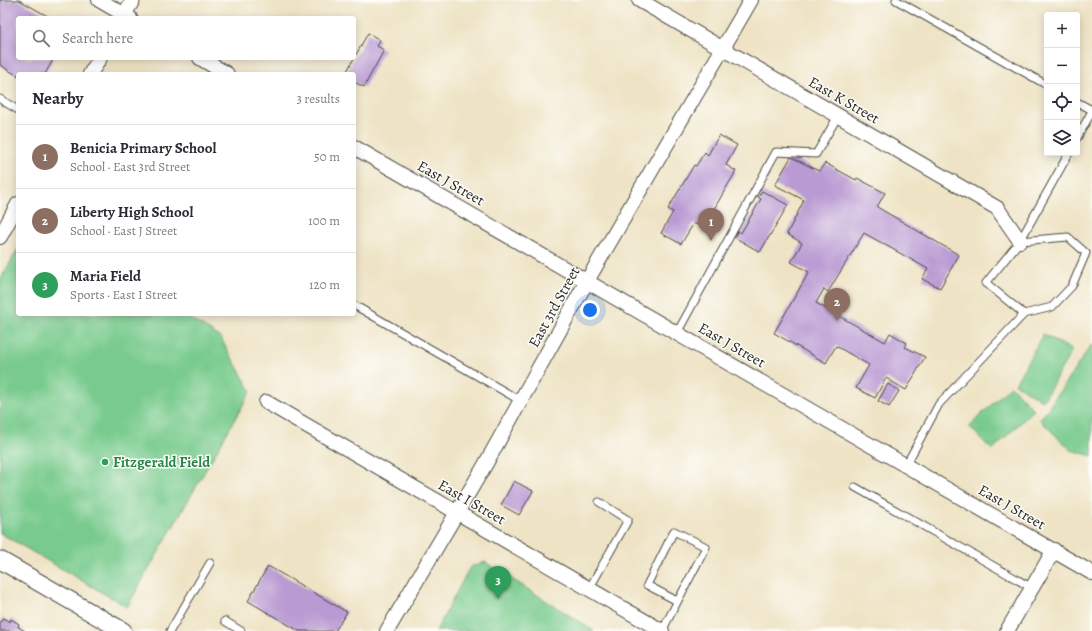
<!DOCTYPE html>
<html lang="en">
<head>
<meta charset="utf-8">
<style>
	body { margin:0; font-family:Alegreya,serif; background:#f7f7f7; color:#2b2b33 }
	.controls { position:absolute; right:12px; top:12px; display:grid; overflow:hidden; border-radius:4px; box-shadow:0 2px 10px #0003 }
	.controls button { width:36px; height:36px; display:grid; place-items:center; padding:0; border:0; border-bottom:1px solid #e1e1e2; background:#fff; color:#2b2b33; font:20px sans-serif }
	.you { position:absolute; left:590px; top:310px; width:14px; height:14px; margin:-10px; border:3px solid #fff; border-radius:50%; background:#1a73e8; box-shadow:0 0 0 6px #1a73e833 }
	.badge { display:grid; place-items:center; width:26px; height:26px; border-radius:50%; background:#1f6fb2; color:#fff; font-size:13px; font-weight:700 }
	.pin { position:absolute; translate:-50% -33px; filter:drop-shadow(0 1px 2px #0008) }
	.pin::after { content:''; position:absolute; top:21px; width:14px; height:12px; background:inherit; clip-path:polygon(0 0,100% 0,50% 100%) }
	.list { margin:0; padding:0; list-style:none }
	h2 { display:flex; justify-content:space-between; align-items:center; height:52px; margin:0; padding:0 16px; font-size:17px }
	h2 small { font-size:13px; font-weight:400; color:#7c7c81 }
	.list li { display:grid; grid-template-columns:26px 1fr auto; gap:12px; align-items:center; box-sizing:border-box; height:64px; padding:0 16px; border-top:1px solid #e1e1e2 }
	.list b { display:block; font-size:15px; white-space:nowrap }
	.list p { margin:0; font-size:13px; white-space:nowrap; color:#7c7c81 }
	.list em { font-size:13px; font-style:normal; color:#7c7c81 }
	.icon { flex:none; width:22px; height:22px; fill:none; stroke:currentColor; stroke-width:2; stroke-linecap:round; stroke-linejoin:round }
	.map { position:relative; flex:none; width:1092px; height:631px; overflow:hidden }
	.search { position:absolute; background:#fff; box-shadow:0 2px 10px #0003; left:16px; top:16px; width:340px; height:44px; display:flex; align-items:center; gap:10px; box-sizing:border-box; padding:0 14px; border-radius:4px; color:#7c7c81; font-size:15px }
	.panel { position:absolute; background:#fff; box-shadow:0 2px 10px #0003; left:16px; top:72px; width:340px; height:244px; border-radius:4px }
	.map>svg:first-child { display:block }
</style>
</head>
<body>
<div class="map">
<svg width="1092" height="631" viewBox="0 0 1092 631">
	<rect width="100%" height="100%" fill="#fdfcf7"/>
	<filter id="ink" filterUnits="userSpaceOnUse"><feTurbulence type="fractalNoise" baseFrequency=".025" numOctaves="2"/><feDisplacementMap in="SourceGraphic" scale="8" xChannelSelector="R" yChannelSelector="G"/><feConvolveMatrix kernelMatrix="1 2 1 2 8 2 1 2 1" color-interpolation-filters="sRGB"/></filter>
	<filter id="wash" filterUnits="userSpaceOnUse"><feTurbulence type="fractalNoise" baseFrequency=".012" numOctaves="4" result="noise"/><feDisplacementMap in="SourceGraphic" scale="16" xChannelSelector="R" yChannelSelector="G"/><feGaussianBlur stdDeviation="0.9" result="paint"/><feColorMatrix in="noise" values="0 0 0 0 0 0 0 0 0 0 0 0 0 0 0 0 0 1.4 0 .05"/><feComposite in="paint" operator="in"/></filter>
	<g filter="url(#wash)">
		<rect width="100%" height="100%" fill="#eee3c4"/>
		<!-- garden -->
		<g fill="#78cb8d" stroke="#527b5c">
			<polygon points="18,249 18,314 183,314 220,337 251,391 127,607 0,533 0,280"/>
			<polygon points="1043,334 1072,350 1043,401 1015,384"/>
			<polygon points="1092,344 1092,456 1071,450 1040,420"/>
			<polygon points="1011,386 1034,410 992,450 969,426"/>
			<polygon points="485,562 594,631 436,631 470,567"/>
		</g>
		<g id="blocks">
			<!-- building -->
			<g fill="#b99ad3">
				<polygon points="0,0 19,0 51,18 18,18 18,58 54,58 45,74 18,74 18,76 0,65"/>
				<polygon points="368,33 380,40 377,46 384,50 364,87 354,82 354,74 347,71"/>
				<polygon points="719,135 737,145 726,165 736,171 703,228 694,223 681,244 661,233 673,212 668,209 694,165 696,166 705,152 708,155"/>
				<polygon points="791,157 819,171 825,163 856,180 857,178 885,193 877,207 959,255 940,288 922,279 928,269 864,233 828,292 824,289 816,303 885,342 890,333 907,343 905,347 925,357 906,390 886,378 875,398 856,388 869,365 836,346 826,363 774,333 809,272 791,262 802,243 787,234 804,200 775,185"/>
				<polygon points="762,191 788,205 760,252 734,237 738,231 741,233 761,199 758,197"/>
				<polygon points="888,384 899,391 889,407 878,401"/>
				<polygon points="514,481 533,491 519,515 501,505"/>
				<polygon points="268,566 347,612 335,631 299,631 248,601"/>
				<polygon points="3,618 10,622 11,619 19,624 18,627 25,631 0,631 0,623"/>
			</g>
		</g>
	</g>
	<g filter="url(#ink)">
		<use href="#blocks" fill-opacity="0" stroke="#484742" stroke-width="1"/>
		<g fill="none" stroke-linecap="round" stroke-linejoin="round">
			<!-- service casing -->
			<g stroke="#484742" stroke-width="9">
				<g id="service">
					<polyline points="896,0 1047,85"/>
					<polyline points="0,99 18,110"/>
					<polyline points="1077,102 1092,110"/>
					<polyline points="1077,138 1092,111"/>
					<polyline points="1020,241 1068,237 1086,253 1072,286 1052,307 1024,314"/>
					<polyline points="354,305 521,401"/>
					<polyline points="677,333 776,152 816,154 838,116"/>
					<polyline points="906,465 939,404 1024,314 986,283 1020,241 1069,153"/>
					<polyline points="855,487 1032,588"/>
					<polyline points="589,589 628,520 599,502"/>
					<polyline points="225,621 241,631"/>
					<polyline points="170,631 210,563"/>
					<polyline points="662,631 706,547 674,531 647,585 677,601"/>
				</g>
			</g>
			<!-- minor casing -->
			<g stroke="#484742" stroke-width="16">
				<g id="minor">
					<polyline points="99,0 130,18"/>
					<polyline points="639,0 997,208 1020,241"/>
					<polyline points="122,18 133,0"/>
					<polyline points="200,58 227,74"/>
					<polyline points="90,74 100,58"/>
					<polyline points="354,147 1092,573"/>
					<polyline points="0,237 18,204"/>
					<polyline points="266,402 662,631"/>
					<polyline points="387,631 485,465 587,281 751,0"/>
					<polyline points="1007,631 1054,550"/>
				</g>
			</g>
			<!-- tertiary casing -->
			<g stroke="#484742" stroke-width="19">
				<polyline id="tertiary" points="0,560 123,631"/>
			</g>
			<!-- service -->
			<use href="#service" stroke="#fff" stroke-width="7"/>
			<!-- minor -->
			<use href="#minor" stroke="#fff" stroke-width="14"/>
			<!-- tertiary -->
			<use href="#tertiary" stroke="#fff" stroke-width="17"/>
		</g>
	</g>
	<!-- markers -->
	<circle fill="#2e9e5b" stroke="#fdfcf7" stroke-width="1.5" cx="105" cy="462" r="4"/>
	<g text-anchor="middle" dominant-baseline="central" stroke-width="3" stroke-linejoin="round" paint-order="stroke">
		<!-- street labels -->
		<g font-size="15" fill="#2b2b2b" stroke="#fdfcf7">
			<text transform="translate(844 100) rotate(30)">East K Street</text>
			<text transform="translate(451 183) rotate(30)">East J Street</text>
			<text transform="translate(554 307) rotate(-61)">East 3rd Street</text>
			<text transform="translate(732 345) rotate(30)">East J Street</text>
			<text transform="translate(472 502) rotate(30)">East I Street</text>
			<text transform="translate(1012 507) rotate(30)">East J Street</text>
		</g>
		<!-- leisure labels -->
		<g font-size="15" font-weight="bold" fill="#27864d" stroke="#fdfcf7" text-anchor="start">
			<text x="113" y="462">Fitzgerald Field</text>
		</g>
	</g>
</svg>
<div class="controls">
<button>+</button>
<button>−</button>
<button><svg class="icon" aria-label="locate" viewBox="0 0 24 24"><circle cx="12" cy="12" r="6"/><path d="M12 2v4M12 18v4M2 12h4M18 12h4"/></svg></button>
<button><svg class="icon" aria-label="layers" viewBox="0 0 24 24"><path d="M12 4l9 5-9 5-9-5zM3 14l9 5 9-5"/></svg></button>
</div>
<div class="you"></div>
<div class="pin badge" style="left:711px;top:241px;background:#8d6e63">1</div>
<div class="pin badge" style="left:837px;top:321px;background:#8d6e63">2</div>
<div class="pin badge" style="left:498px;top:599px;background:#2e9e5b">3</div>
<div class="search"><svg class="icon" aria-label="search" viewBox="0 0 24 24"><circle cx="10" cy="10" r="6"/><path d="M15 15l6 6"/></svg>Search here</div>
<section class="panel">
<h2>Nearby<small>3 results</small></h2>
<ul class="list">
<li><span class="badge" style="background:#8d6e63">1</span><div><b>Benicia Primary School</b><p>School · East 3rd Street</p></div><em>50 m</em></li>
<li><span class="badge" style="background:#8d6e63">2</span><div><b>Liberty High School</b><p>School · East J Street</p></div><em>100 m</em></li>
<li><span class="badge" style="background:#2e9e5b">3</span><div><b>Maria Field</b><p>Sports · East I Street</p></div><em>120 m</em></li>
</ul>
</section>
</div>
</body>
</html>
